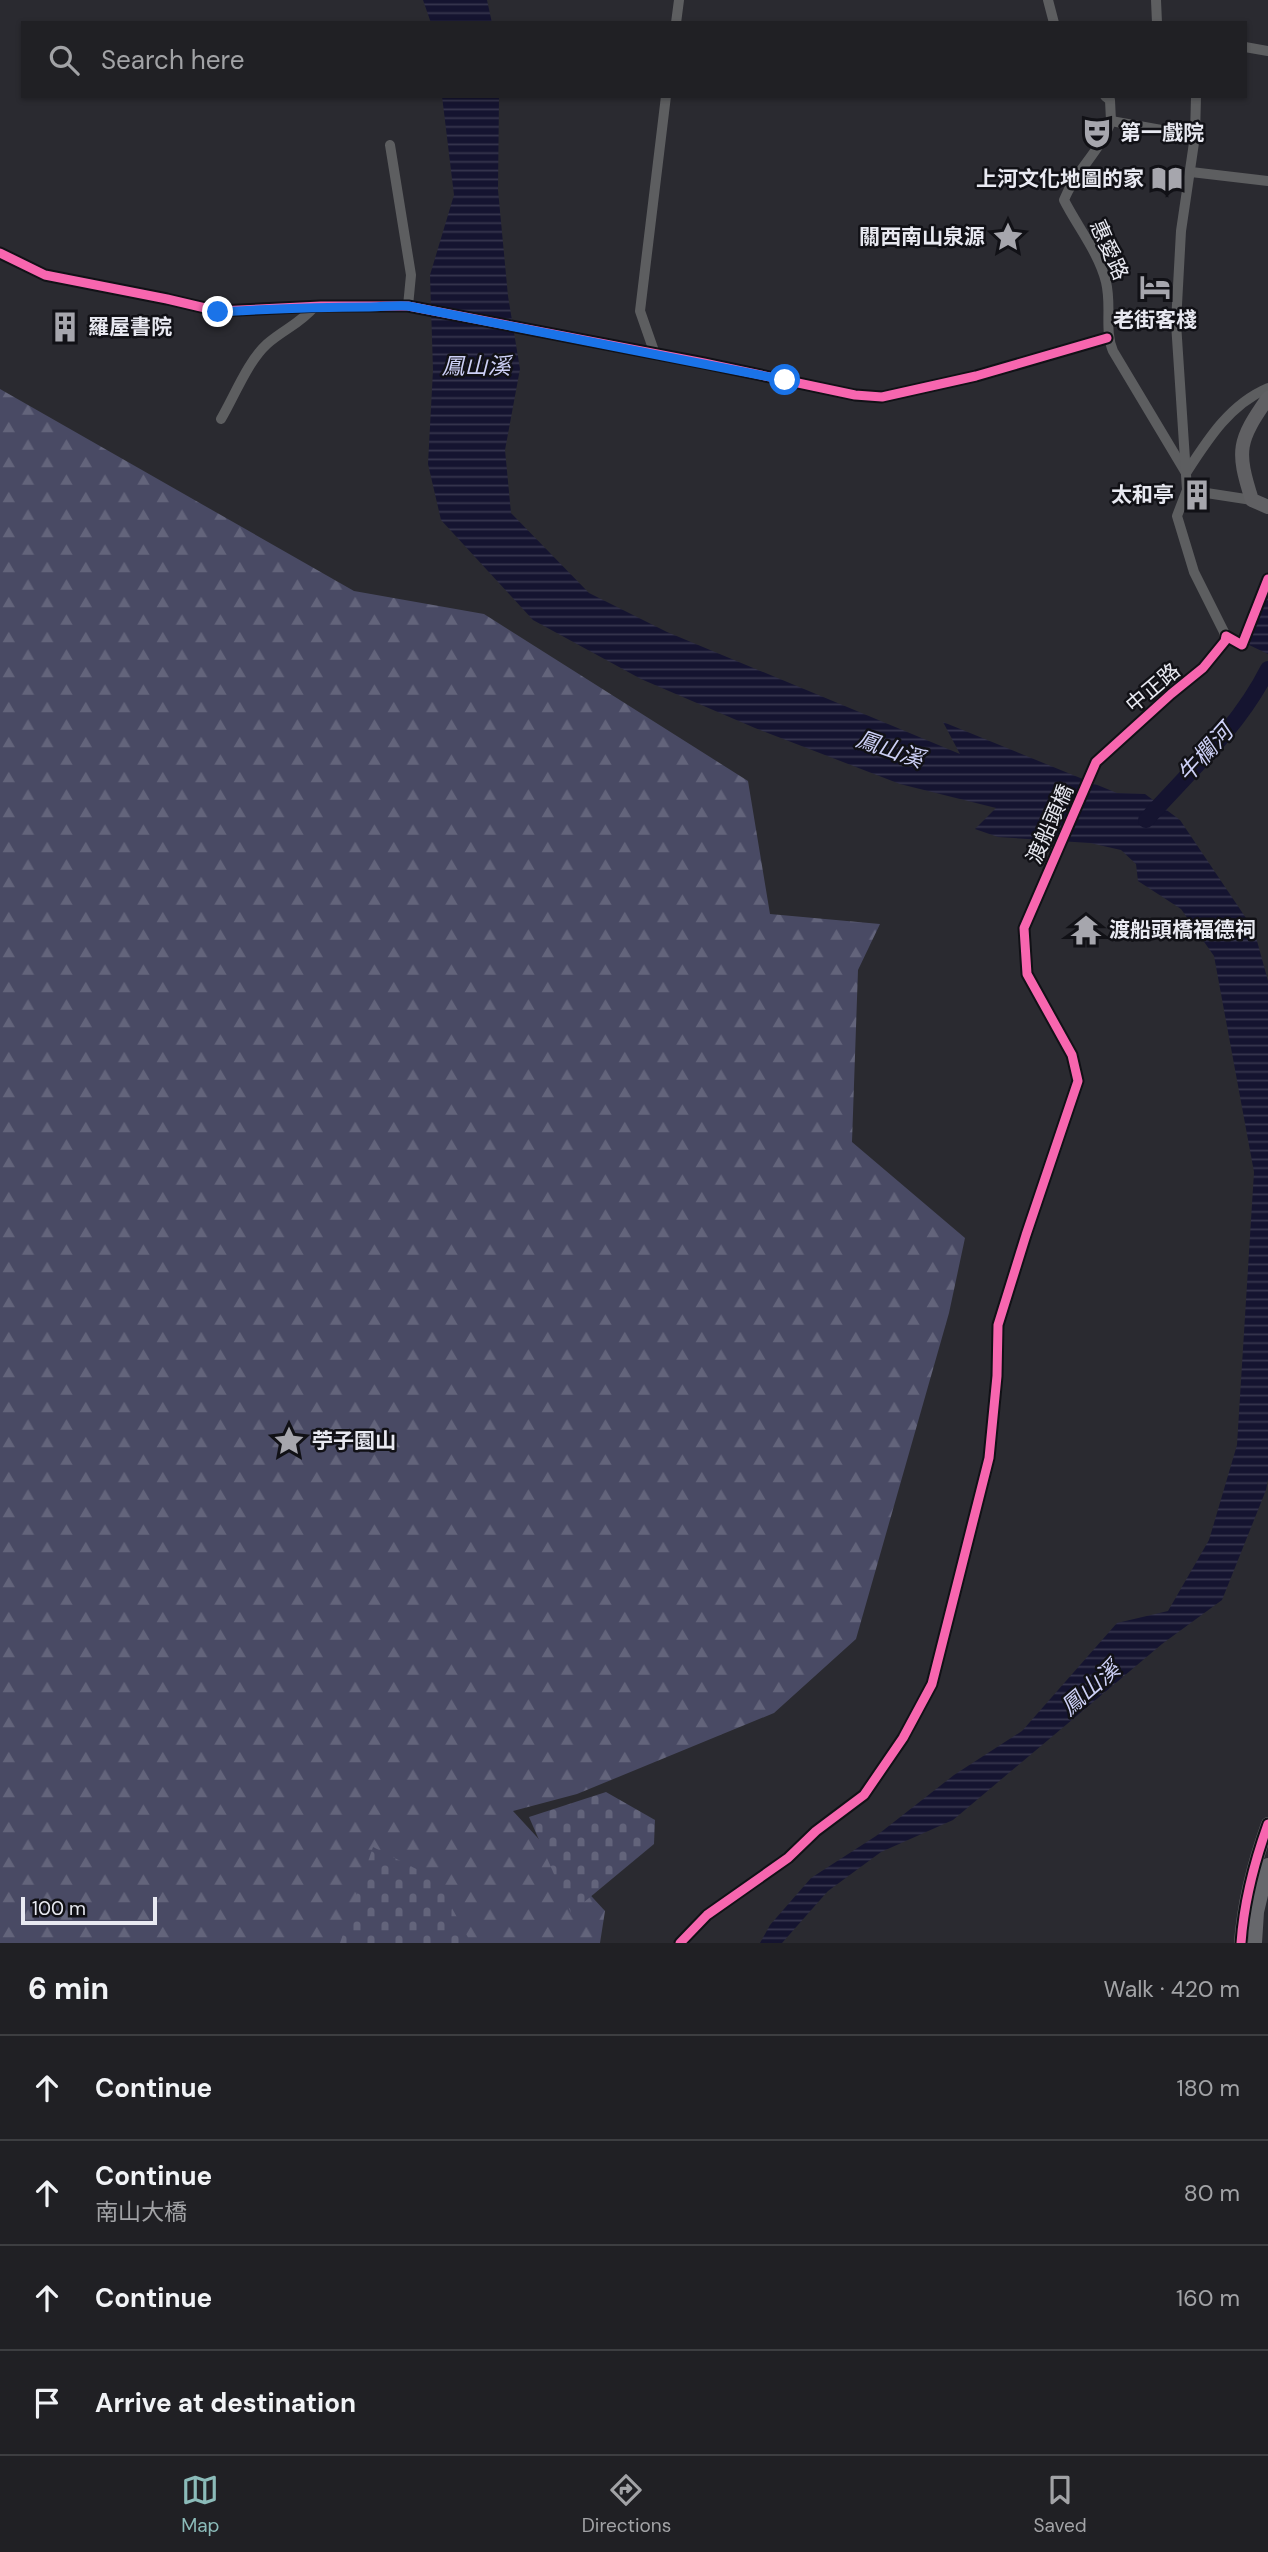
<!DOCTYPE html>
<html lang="en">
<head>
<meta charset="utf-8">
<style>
	body { margin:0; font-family:"DM Sans","Noto Sans TC",sans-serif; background:#28282c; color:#f1f3f6 }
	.scale { position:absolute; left:21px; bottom:18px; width:136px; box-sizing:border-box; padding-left:7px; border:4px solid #e8e9f1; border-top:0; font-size:19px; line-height:24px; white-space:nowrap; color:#e8e9f1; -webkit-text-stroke:5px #111116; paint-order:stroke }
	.stop { position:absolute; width:21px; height:21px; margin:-16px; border:5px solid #1a73e8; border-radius:50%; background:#fff }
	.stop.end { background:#1a73e8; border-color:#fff; box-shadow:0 2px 7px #0008 }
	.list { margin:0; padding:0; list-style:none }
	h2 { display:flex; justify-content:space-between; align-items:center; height:91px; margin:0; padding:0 28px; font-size:30px }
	h2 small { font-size:23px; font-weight:400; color:#a2a3a6 }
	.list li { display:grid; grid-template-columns:46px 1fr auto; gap:21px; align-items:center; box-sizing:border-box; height:105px; padding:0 28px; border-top:2px solid #3d3e41 }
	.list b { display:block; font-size:26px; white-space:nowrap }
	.list p { margin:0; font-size:23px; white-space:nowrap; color:#a2a3a6 }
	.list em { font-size:23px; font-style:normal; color:#a2a3a6 }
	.icon { flex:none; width:38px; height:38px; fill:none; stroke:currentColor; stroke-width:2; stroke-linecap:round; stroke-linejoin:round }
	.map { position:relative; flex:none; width:1268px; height:1943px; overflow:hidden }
	.search { position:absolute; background:#202024; box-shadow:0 2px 5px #0004; left:21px; right:21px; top:21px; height:77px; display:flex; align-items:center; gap:18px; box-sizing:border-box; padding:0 24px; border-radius:0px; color:#a2a3a6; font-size:26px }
	.sheet { height:511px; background:#202024 }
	nav { display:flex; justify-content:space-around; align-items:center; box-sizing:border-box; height:98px; border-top:2px solid #3d3e41; background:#202024; font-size:19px; color:#a2a3a6 }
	nav a { display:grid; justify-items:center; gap:4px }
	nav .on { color:#8bbbb9 }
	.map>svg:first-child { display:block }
</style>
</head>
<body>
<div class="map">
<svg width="1268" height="1943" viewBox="0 0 1268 1943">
	<defs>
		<pattern id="forest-firs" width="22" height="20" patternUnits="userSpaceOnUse" patternTransform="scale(1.75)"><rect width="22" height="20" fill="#494a64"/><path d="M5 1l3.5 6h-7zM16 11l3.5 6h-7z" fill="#63647b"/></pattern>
		<pattern id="cemetery-stones" width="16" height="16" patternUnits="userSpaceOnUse" patternTransform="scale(1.75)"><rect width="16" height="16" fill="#494a64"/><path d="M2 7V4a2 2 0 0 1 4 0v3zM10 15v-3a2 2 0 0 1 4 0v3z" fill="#63647b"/></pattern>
		<pattern id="water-rules" width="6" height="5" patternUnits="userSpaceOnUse" patternTransform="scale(1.75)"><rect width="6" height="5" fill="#151430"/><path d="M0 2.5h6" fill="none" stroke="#37364e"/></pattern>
	</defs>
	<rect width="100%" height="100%" fill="#2a2a30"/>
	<!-- forest -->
	<polygon fill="url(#forest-firs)" points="0,389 354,591 484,614 748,781 770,914 880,924 858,970 852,1142 965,1238 949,1313 856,1639 774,1713 577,1794 513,1811 605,1911 600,1943 0,1943"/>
	<!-- cemetery -->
	<g fill="url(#cemetery-stones)">
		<polygon points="606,1792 655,1820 654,1844 571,1913 529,1817"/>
		<polygon points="373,1847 436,1879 471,1943 340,1943"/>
	</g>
	<!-- water -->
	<g fill="url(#water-rules)">
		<polygon points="423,0 487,0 492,23 431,23"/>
		<polygon points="442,96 499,96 498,190 508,296 520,369 505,450 511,513 589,593 667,632 960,754 943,722 1117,793 1145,794 1180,820 1254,930 1268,981 1268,1479 1266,1490 1222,1600 1162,1644 953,1820 881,1852 828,1891 782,1943 760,1943 770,1925 811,1878 876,1836 954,1775 1022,1731 1117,1623 1168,1611 1209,1540 1237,1445 1254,1172 1214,956 1181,909 1138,881 1136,864 1121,850 1090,843 998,837 975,829 996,808 900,784 755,728 641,679 533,620 441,520 428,464 433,370 430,275 454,195"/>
		<polygon points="1268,588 1268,654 1247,644"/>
	</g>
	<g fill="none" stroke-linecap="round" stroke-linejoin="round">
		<!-- river -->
		<path stroke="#151430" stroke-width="16" d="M1146,820C1189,772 1239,727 1268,669"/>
		<!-- minor -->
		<g stroke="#5d5e60" stroke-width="10">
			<polyline points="1048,0 1054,23"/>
			<polyline points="1156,0 1157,23"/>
			<polyline points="676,23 679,0"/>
			<polyline points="1245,47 1268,51"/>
			<polyline points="1105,96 1110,100 1111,121"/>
			<path d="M1195,136L1111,121C1101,151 1075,171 1064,200C1077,226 1099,253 1106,282C1112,306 1104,330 1113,351L1186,473C1208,439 1230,404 1268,388"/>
			<polyline points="390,145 411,275 408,306"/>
			<polyline points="1191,172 1268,181"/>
			<polyline points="0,253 45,275 167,299 218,311 321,306 408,306 704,363 855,395 882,397 976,376 1107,338"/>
			<polyline points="655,354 640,311 666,96"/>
			<path d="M221,419C234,397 248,361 267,344C284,329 300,324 315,306"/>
			<polyline points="1187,490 1252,500"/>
			<polyline points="680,1943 707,1915 788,1858 816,1831 864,1795 903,1738 932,1684 989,1458 997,1376 998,1325 1026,1235 1078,1081 1072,1055 1027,974 1024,928 1096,762 1171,694 1203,668 1225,641 1224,632 1194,572 1177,516 1187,490 1176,323 1181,231 1195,136 1196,96"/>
		</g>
		<!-- secondary -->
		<path stroke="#606063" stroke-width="14" d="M1268,398C1238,441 1236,450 1252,500L1268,507"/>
		<!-- primary -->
		<g stroke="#67686c" stroke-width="14">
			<path d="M1241,1943C1244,1901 1254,1863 1268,1824"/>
			<polyline points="1255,1943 1257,1912 1268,1865"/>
		</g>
		<!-- cycleway casing -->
		<g stroke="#111116" stroke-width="13">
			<g id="cycleway">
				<polyline points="0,253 45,275 167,299 218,311 321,306 408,306 704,363 855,395 882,397 976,376 1107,338"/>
				<polyline points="680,1943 707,1915 788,1858 816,1831 864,1795 903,1738 932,1684 989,1458 997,1376 998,1325 1026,1235 1078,1081 1072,1055 1027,974 1024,928 1096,762 1171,694 1203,668 1225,641 1226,636 1242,645 1268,579"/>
				<path d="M1241,1943C1244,1901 1254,1863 1268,1824"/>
			</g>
		</g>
		<!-- cycleway -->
		<use href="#cycleway" stroke="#f766af" stroke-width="9"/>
	</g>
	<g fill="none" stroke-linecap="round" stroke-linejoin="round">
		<!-- route -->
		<path stroke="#1a73e8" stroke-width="9" d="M218,312C268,309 319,307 370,307C383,307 395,305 408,306L785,380"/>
	</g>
	<!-- icons -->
	<defs>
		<g id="theatre-bare" transform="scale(2.415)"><path d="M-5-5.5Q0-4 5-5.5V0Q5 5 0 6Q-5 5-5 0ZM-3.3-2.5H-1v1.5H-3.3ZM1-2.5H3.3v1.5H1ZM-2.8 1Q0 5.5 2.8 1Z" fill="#a6a6ad" stroke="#111116" stroke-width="2.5" paint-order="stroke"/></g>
		<g id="library-bare" transform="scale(2.415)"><path d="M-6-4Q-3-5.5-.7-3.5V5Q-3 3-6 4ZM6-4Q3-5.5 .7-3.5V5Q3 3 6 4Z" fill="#a6a6ad" stroke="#111116" stroke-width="2.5" paint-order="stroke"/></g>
		<g id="sight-bare" transform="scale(2.415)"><path d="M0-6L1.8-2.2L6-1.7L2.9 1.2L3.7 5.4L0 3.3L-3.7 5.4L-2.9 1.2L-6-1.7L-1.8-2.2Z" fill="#a6a6ad" stroke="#111116" stroke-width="2.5" paint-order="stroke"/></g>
		<g id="hotel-bare" transform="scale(2.415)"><path d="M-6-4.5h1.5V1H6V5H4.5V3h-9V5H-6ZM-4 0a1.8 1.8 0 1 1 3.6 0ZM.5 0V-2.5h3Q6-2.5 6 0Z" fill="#a6a6ad" stroke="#111116" stroke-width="2.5" paint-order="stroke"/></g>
		<g id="building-bare" transform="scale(2.415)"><path d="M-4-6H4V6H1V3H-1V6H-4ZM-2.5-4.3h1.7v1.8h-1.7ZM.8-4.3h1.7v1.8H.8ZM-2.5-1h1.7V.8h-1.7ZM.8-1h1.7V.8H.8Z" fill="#a6a6ad" stroke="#111116" stroke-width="2.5" paint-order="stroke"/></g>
		<g id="temple-bare" transform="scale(2.415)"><path d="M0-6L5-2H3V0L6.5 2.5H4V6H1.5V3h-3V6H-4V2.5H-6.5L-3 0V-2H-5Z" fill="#a6a6ad" stroke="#111116" stroke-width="2.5" paint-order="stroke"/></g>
	</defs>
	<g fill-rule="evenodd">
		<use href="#theatre-bare" x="1097" y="133"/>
		<use href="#library-bare" x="1167" y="179"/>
		<use href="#sight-bare" x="1008" y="237"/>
		<use href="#hotel-bare" x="1155" y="287"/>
		<use href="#building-bare" x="65" y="327"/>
		<use href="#building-bare" x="1197" y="495"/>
		<use href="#temple-bare" x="1086" y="930"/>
		<use href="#sight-bare" x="289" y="1441"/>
	</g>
	<g text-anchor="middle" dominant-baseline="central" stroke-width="5" stroke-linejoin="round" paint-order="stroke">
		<!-- poi labels -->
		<g font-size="21" font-weight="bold" fill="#e8e9f1" stroke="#111116" text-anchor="start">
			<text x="1120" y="133">第一戲院</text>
			<text x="1144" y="179" text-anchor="end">上河文化地圖的家</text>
			<text x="985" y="237" text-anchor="end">關西南山泉源</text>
			<text x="1155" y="320" text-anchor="middle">老街客棧</text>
			<text x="88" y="327">羅屋書院</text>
			<text x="1174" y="495" text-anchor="end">太和亭</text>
			<text x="1109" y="930">渡船頭橋福德祠</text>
			<text x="312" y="1441">苧子園山</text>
		</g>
		<!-- street labels -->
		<g font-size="21" fill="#e8e9f1" stroke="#111116">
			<text transform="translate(1109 250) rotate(66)">惠愛路</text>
			<text transform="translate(1153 688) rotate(-40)">中正路</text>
			<text transform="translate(1050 824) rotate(-66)">渡船頭橋</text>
		</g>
		<!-- water labels -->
		<g font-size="23" font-style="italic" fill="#cdd0f6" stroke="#111116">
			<text x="476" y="366">鳳山溪</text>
			<text transform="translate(890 749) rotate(19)">鳳山溪</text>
			<text transform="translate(1205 753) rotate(-48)">牛欄河</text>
			<text transform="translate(1090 1688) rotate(-41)">鳳山溪</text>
		</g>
	</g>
</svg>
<div class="scale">100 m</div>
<div class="stop" style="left:785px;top:380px"></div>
<div class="stop end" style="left:218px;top:312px"></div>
<div class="search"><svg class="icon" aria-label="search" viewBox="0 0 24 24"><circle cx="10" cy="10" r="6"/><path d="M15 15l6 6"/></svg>Search here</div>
</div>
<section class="sheet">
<h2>6 min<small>Walk · 420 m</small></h2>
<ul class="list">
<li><svg class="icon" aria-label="ahead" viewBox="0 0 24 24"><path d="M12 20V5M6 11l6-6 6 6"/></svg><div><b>Continue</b></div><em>180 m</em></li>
<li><svg class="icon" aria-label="ahead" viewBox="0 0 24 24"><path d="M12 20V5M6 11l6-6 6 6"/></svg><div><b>Continue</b><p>南山大橋</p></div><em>80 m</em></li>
<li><svg class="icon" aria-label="ahead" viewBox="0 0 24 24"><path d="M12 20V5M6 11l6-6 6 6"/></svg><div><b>Continue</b></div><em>160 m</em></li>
<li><svg class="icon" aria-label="arrive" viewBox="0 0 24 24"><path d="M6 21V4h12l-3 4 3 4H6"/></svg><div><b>Arrive at destination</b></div></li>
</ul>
</section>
<nav>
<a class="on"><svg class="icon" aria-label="map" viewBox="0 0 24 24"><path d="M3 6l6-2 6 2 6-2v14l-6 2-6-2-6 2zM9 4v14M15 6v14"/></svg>Map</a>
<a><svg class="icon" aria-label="directions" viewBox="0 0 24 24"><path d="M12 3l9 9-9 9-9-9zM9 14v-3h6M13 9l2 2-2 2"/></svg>Directions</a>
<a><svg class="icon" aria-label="saved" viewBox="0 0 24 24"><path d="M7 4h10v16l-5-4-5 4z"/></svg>Saved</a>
</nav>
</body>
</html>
